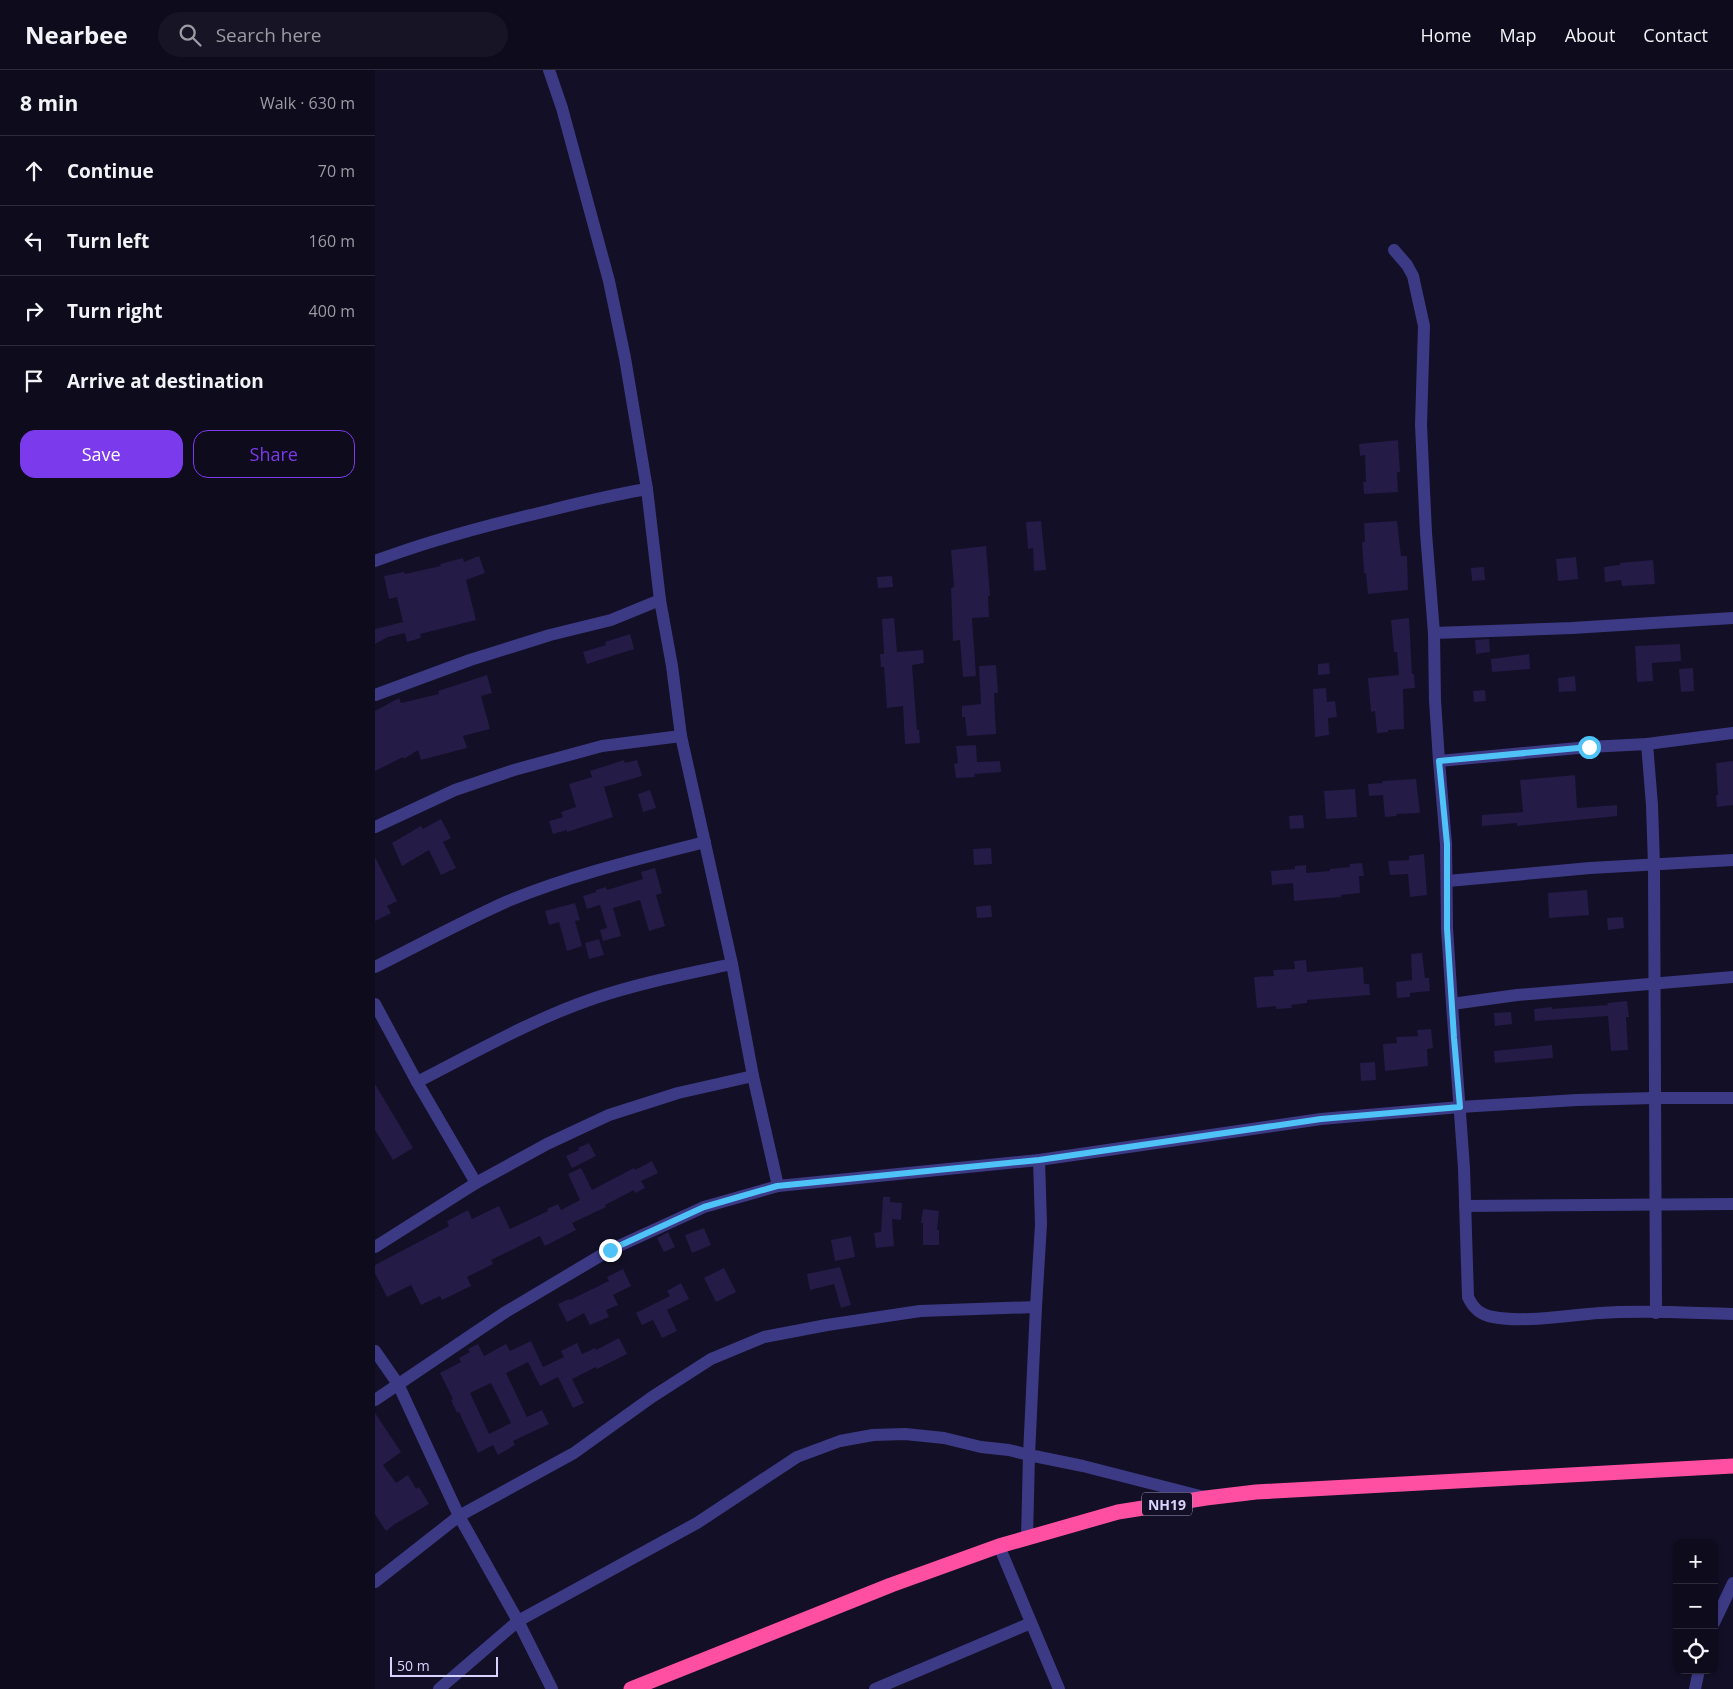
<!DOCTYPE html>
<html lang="en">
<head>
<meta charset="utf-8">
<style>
	body { margin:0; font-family:"Open Sans",sans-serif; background:#171425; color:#f1f3f6 }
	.controls { position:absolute; right:15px; bottom:15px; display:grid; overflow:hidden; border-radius:10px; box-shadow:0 1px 4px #0004 }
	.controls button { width:45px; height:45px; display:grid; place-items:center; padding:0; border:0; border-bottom:1px solid #2e2b3b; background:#0e0b1c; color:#f1f3f6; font:25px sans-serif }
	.scale { position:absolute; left:15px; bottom:12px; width:108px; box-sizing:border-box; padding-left:5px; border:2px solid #d9d4ff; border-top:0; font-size:14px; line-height:18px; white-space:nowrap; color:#d9d4ff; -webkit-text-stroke:4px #130f26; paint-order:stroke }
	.stop { position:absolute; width:15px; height:15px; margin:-11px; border:4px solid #4fc3f7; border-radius:50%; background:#fff }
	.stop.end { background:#4fc3f7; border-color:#fff; box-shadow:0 1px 5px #0008 }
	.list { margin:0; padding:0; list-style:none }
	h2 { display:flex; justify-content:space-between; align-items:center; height:65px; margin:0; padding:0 20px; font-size:21px }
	h2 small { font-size:16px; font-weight:400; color:#9b9ba3 }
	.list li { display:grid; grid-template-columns:32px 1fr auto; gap:15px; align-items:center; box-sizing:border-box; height:70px; padding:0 20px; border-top:1px solid #2e2b3b }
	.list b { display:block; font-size:19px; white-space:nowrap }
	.list em { font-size:16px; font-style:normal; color:#9b9ba3 }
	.actions { display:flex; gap:10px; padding:15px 20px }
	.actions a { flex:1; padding:11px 0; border:1px solid #7c3aed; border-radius:15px; text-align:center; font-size:18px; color:#7c3aed }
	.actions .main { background:#7c3aed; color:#fff }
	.icon { flex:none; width:28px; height:28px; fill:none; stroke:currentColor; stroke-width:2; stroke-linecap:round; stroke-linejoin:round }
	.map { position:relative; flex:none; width:1358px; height:1619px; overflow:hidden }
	header { display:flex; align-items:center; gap:30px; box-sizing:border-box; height:70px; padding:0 25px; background:#0e0b1c; border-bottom:1px solid #2e2b3b }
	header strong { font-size:24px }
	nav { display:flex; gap:28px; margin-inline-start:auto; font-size:18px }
	.search { width:350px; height:45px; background:#171425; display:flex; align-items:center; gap:12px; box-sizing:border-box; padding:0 18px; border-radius:28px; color:#9b9ba3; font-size:19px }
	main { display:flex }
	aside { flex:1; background:#0e0b1c }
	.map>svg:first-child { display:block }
</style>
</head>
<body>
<header>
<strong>Nearbee</strong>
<div class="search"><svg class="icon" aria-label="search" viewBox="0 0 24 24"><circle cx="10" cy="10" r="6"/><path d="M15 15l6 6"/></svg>Search here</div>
<nav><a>Home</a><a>Map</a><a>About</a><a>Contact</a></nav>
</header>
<main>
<aside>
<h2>8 min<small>Walk · 630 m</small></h2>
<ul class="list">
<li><svg class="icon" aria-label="ahead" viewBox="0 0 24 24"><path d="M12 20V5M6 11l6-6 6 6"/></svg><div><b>Continue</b></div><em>70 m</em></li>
<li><svg class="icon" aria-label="left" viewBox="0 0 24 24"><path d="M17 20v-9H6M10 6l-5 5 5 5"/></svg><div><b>Turn left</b></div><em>160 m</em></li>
<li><svg class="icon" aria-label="right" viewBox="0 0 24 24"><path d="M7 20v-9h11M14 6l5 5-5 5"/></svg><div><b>Turn right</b></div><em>400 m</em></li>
<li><svg class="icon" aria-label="arrive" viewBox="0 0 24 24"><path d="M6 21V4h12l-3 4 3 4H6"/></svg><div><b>Arrive at destination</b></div></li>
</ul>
<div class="actions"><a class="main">Save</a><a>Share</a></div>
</aside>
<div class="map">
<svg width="1358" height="1619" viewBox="0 0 1358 1619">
	<rect width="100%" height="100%" fill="#130f26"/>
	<!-- building -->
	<g fill="#241b47" fill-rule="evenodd">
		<polygon points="1023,370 1025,402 1022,402 1023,422 989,424 988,412 991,412 990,385 985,386 984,374"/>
		<polygon points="666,451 671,500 659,501 658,478 653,479 651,452"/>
		<polygon points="1022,451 1026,486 1032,486 1033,520 993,524 991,503 989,503 987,472 990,472 989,453"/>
		<polygon points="611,476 615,526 613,526 614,547 597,548 601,606 588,607 585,570 578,571 576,518 579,517 576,480"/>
		<polygon points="104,486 110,503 91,510 101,550 45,564 46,568 32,572 30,563 13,567 0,574 0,559 28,552 22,527 14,529 9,506 29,502 30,504 66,496 65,494 88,488 89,492"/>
		<polygon points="1201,487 1203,509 1183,511 1181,489"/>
		<polygon points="1278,490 1280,514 1247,516 1246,510 1230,512 1229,497 1245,495 1245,493"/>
		<polygon points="1109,497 1110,510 1097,511 1096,498"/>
		<polygon points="517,506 518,517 503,518 502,507"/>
		<polygon points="519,548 522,582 548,580 549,593 537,595 542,660 544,660 545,673 530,674 528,636 512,638 509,597 506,597 505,584 509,584 507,549"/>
		<polygon points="1034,548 1037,604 1039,604 1040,618 1028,619 1029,659 1013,660 1013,662 1002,663 1000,641 996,642 993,608 1024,605 1022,582 1019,582 1016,550"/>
		<polygon points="255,564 259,579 212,594 208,582 231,575 230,572"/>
		<polygon points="1114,569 1115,582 1101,584 1100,570"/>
		<polygon points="1305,574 1306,591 1277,593 1278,611 1262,612 1260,576"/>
		<polygon points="1154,584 1155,599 1117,602 1116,589"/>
		<polygon points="954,593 955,604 943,605 943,594"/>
		<polygon points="621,595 623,623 619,623 621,664 592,666 590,647 587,647 587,636 606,634 604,596"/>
		<polygon points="1318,598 1319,621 1306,622 1304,599"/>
		<polygon points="112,605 117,623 106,626 115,659 88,666 92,678 46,690 43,680 29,689 28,687 0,701 0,641 24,628 26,633 64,624 63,621"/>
		<polygon points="1200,606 1201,621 1184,622 1183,608"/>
		<polygon points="951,618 952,632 960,631 962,647 953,648 954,665 940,667 938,619"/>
		<polygon points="1110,620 1111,631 1099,632 1098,621"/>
		<polygon points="601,675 602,692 625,691 626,702 599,704 600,707 581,708 579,694 583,693 581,676"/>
		<polygon points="249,690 250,693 262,690 267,706 229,717 238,747 192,762 192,760 178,764 174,751 188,747 186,742 201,737 194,714 217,707 215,701"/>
		<polygon points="1358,691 1358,735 1342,737 1341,725 1343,725 1341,693"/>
		<polygon points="1200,705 1202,738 1242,735 1242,746 1142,756 1142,753 1107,756 1107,745 1148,742 1145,710"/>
		<polygon points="1041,709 1045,743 1021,744 1022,746 1010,747 1008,725 994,726 993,714 1008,713 1007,711"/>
		<polygon points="980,719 982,747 951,749 949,721"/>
		<polygon points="275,720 281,738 268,742 263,724"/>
		<polygon points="928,745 929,758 915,759 914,746"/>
		<polygon points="66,749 76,768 68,772 81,798 66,805 54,780 27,796 17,773 46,756 48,759"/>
		<polygon points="616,778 617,794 599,795 598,779"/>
		<polygon points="1049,784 1052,825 1035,827 1033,804 1015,805 1013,791 1034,790 1034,786"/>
		<polygon points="0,787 22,831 12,836 16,843 0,851"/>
		<polygon points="987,793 989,806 984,806 985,823 966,825 966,827 919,831 918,813 897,815 896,801 920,799 920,796 931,795 931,803 955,801 955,799 975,797 975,794"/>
		<polygon points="280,798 287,823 281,825 290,856 274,861 265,830 238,838 246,866 228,871 225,860 232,858 225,835 212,839 208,826 221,822 221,820 231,817 232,820 268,809 266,802"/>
		<polygon points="1212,820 1214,845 1174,848 1173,823"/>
		<polygon points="200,833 205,850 200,851 207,876 192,881 184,852 174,855 170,841"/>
		<polygon points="616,835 617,847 602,848 601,837"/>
		<polygon points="1248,847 1249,858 1233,860 1232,848"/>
		<polygon points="224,869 229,885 214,889 210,873"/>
		<polygon points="1047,883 1050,908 1054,908 1055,921 1035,923 1035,927 1022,928 1021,912 1037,910 1036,884"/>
		<polygon points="931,890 932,902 988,897 989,914 994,914 995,925 932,930 932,933 916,935 917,938 901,939 901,936 882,938 879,907 899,906 898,900 920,899 919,891"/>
		<polygon points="1252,931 1254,947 1251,947 1253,980 1236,981 1233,946 1160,951 1159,939 1177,937 1177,939 1233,935 1232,933"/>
		<polygon points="1136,942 1137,954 1120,956 1119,943"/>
		<polygon points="1056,959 1058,978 1052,979 1053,996 1010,1001 1008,974 1022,973 1021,967 1043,966 1042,960"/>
		<polygon points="1177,975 1178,988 1120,993 1119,981"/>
		<polygon points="1000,992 1001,1010 986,1011 985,993"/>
		<polygon points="0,1014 38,1078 18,1090 0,1060"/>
		<polygon points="214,1073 221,1086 197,1098 191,1086 204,1080 203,1078"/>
		<polygon points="277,1091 283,1103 266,1111 270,1118 260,1123 259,1120 230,1135 231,1137 197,1153 201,1160 170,1176 165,1166 116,1190 118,1194 92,1207 96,1216 67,1230 65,1226 46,1235 36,1215 12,1227 0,1203 0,1195 74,1156 72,1151 93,1140 97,1149 124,1136 135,1159 173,1141 172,1139 183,1134 186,1140 205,1130 193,1104 206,1098 217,1120 259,1098 260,1100"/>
		<polygon points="508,1127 515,1127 515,1132 527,1133 526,1150 517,1149 519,1176 501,1178 499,1163 506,1162"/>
		<polygon points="548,1139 564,1141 562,1160 564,1160 564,1175 548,1175 548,1153 546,1153"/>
		<polygon points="329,1158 336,1175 317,1183 310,1165"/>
		<polygon points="293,1162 300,1177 289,1182 282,1168"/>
		<polygon points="476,1166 480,1187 460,1191 456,1170"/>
		<polygon points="465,1197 476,1235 466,1238 459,1214 435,1220 432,1204"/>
		<polygon points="349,1198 361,1222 341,1232 329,1208"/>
		<polygon points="248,1199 256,1216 238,1225 243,1235 231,1240 234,1247 215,1255 209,1243 192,1252 183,1234 194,1229 195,1230 234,1211 232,1207"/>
		<polygon points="306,1213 314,1229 292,1240 302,1261 287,1268 278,1250 267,1255 261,1243 295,1226 292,1221"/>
		<path d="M244,1268L252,1284L222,1299L221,1297L197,1309L209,1333L198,1338L183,1307L165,1316L153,1292L131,1303L152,1347L167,1340L174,1354L138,1371L140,1375L123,1385L118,1375L103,1383L84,1342L82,1343L76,1330L78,1329L65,1303L86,1292L84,1288L95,1282L93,1279L103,1274L109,1286L131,1274L135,1281L156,1271L168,1297L189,1287L186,1281L202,1273L207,1284L220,1278L221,1280ZM116,1313L136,1353L114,1364L95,1323Z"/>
		<polygon points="0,1343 26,1382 8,1395 21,1413 33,1405 41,1419 44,1417 54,1434 20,1454 11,1461 0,1444"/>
	</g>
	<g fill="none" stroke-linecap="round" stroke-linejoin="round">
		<!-- minor -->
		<g stroke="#3d3a85" stroke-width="12">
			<polyline points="174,0 187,38 234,211 250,288 272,419 285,530 297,596 306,666 357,894 378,1006 403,1116"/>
			<path d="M1019,180L1032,195L1038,206L1049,256L1046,355L1051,463L1059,563L1060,630L1064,691L1071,774L1072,858L1077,934L1089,1098L1093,1227C1098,1238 1105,1245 1118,1247C1150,1253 1192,1245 1225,1243C1269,1240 1314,1243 1358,1244"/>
			<path d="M0,491C53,471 109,456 164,443C200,434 235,425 272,419"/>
			<polyline points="1059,563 1197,558 1358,548"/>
			<polyline points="0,625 95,590 175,565 236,550 285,530"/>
			<polyline points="1272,674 1277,735 1279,795 1281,1243"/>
			<polyline points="1064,691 1214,677 1272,674 1358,663"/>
			<polyline points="0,757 80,720 139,700 227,676 306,666"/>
			<polyline points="1073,811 1215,798 1358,790"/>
			<path d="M0,897C44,875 88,851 133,831C196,805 263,789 330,772"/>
			<polyline points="0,934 42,1012 101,1113"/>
			<polyline points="1077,934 1142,925 1358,907"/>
			<path d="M42,1012C101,982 158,949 220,928C265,913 311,904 357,894"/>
			<polyline points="664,1090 946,1049 1085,1037 1202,1030 1280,1028 1358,1028"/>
			<polyline points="1090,1136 1358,1134"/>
			<polyline points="0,1177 101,1113 172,1074 234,1045 303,1023 378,1006"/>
			<polyline points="0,1281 23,1314 84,1446 143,1551 177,1619"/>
			<polyline points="0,1330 129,1243 235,1180 329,1137 403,1116 664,1090 666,1154 661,1237"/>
			<polyline points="624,1476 684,1619"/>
			<polyline points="0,1512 84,1446 199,1383 277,1327 336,1289 389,1267 452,1255 545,1241 661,1237 654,1385 708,1396 829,1427"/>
			<polyline points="1339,1553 1358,1513"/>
			<polyline points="64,1619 143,1551 322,1453 422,1387 465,1371 498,1365 530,1364 569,1368 606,1377 634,1380 654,1385 652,1468"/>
			<polyline points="500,1619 656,1553"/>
			<polyline points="1320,1619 1324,1600"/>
		</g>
		<!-- highway -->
		<polyline stroke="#ff4fa3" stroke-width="15" points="256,1619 516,1515 624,1476 743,1442 831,1428 881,1422 1358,1396"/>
	</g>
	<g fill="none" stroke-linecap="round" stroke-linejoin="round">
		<!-- route -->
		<polyline stroke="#4fc3f7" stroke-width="6" points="235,1180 329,1137 402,1116 664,1090 946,1049 1085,1037 1079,968 1072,858 1072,774 1064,691 1214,677"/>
	</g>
	<g text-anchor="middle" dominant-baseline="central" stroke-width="4" stroke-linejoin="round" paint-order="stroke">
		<!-- shield labels -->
		<rect fill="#130f26" stroke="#9e99be" stroke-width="1" x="767" y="1422.5" width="50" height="23" rx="4"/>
		<g font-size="14" font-weight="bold" fill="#d9d4ff">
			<text x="792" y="1434">NH19</text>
		</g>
	</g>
</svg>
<div class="controls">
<button>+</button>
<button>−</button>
<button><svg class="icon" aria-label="locate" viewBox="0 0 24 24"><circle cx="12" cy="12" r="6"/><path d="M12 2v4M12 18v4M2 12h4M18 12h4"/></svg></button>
</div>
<div class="scale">50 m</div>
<div class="stop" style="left:1214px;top:677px"></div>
<div class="stop end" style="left:235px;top:1180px"></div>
</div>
</main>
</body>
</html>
